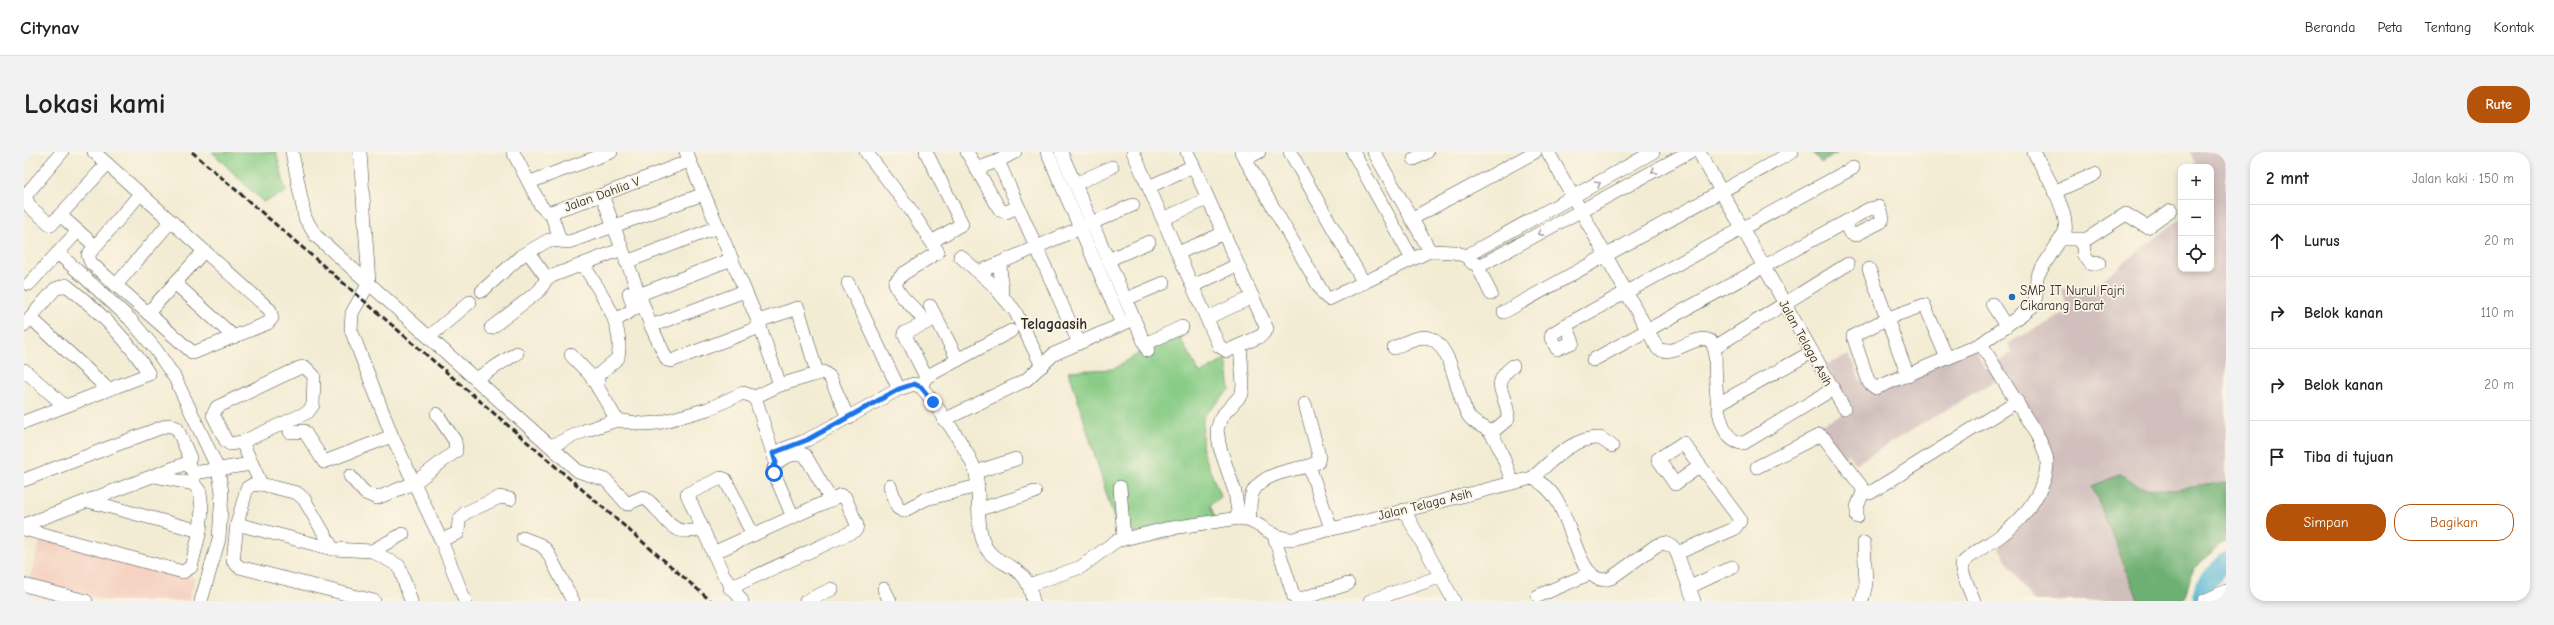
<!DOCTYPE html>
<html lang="id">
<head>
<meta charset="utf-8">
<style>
	body { margin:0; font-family:"Comic Neue",sans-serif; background:#f2f2f2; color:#202124 }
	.controls { position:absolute; right:12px; top:12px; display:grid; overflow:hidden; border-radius:8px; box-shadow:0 2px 6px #0003 }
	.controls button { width:36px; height:36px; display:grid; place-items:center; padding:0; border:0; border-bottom:1px solid #e0e0e0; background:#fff; color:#202124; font:20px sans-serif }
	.stop { position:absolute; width:12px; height:12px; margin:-9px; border:3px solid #1a73e8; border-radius:50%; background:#fff }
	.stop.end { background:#1a73e8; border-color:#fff; box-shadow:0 1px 4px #0008 }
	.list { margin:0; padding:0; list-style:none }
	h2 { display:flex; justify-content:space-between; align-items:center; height:52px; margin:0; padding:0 16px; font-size:17px }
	h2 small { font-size:13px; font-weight:400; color:#757577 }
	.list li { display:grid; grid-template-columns:26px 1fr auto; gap:12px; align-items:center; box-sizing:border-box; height:72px; padding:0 16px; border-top:1px solid #e0e0e0 }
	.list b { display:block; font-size:15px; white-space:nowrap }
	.list em { font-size:13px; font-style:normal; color:#757577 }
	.actions { display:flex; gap:8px; padding:12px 16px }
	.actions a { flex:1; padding:9px 0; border:1px solid #b45309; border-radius:16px; text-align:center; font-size:14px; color:#b45309 }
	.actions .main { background:#b45309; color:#fff }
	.icon { flex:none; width:22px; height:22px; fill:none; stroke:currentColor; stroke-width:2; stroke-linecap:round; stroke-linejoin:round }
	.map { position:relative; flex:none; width:2202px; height:449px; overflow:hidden; border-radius:16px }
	header { display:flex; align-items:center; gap:24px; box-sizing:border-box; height:56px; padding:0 20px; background:#fff; border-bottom:1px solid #e0e0e0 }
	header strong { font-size:19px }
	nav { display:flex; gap:22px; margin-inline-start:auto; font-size:14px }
	.intro { display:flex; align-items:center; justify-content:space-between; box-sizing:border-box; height:96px; padding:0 24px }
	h1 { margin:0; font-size:28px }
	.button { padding:10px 18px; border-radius:16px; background:#b45309; color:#fff; font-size:14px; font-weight:700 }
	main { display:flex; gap:24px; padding:0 24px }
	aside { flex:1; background:#fff; border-radius:16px; box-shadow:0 2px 6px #0003 }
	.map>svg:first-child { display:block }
</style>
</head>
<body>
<header>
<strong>Citynav</strong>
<nav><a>Beranda</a><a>Peta</a><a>Tentang</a><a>Kontak</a></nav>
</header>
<div class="intro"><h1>Lokasi kami</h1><a class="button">Rute</a></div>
<main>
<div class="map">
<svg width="2202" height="449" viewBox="0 0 2202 449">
	<rect width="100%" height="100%" fill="#fcf5e5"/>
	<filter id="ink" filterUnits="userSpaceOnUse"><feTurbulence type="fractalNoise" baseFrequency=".025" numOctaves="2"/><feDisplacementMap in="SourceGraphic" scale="8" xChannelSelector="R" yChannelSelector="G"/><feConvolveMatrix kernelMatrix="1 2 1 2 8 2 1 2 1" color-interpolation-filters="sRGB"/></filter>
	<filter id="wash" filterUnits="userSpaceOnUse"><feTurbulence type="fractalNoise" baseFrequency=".012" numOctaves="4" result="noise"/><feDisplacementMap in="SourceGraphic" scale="16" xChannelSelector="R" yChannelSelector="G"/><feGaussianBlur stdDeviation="0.9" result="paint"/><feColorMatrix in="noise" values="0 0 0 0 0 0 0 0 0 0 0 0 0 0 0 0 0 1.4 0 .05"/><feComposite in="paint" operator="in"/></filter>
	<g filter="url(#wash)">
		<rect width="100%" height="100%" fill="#f3ecd4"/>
		<!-- built -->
		<polygon fill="#f5d2c2" points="17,385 171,426 164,449 84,449 5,429"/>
		<!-- industrial -->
		<polygon fill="#d1bfbd" points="2166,0 2202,0 2202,330 2149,338 2120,336 2095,323 2068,334 2115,449 2009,449 1974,395 1991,379 2024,323 2021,303 1977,225 1831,312 1824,302 1814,311 1792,274 1828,258 1802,213 1825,203 1841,237 1947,188 1961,217 1989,201 1984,191 2044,160 2038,137 2071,133 2157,66 2157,117 2187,117 2187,15 2172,15"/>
		<!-- green -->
		<g fill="#88cc86" stroke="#5a7c58">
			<polygon points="188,0 252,0 262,40 239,50"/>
			<polygon points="1152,179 1176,222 1202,207 1206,238 1179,265 1178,299 1197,345 1186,353 1195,374 1099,396 1045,219 1089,217"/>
		</g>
		<!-- forest -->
		<g fill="#6eb073" stroke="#4c6e4f">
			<polygon points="1788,0 1815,0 1797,11"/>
			<polygon points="2095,323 2120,336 2149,338 2202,330 2202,389 2170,416 2159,449 2115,449 2068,334"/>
		</g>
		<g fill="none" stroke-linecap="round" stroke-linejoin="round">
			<!-- river -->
			<path stroke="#58b7d6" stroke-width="17" d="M2176,449C2177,433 2191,420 2202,409"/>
		</g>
	</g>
	<g filter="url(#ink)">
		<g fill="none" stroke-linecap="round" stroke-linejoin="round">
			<!-- minor casing -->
			<g stroke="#494844" stroke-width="14">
				<g id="minor">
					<polyline points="38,0 1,44 6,55 27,73 83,12"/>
					<polyline points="70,0 246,158 248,166 244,171 169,201 67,111 64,103 116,42"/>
					<path d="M268,0L281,66L292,84L554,319L582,328L603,352L619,345C643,360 641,387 679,377"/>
					<polyline points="336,0 345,131 328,161 327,178 368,284 417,388 441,449"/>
					<polyline points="489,0 517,54 524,61 578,43 665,9"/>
					<polyline points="662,0 734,169 756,233"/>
					<path d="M842,0L886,57L914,100L879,122L871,131C875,147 891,153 901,171"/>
					<polyline points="902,0 938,72 909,89"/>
					<polyline points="943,0 976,58 982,60 994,55"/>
					<polyline points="991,0 974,9 1055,191"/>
					<polyline points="1023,0 1098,172"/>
					<polyline points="1037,0 1124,199"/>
					<polyline points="1109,0 1195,194 1203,199 1237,184 1243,177 1163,0"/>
					<polyline points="1217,0 1300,143 1305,147 1406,99 1430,100 1442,104 1448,111 1457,113 1665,0"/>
					<polyline points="1266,0 1340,131"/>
					<polyline points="1329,0 1388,107"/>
					<polyline points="1350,0 1406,99"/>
					<path d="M1524,0L1634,197C1651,206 1672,179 1688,190L1691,199C1692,220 1688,292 1720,291L1809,237"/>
					<polyline points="1675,0 1820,256"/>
					<polyline points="1221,7 1235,0"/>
					<polyline points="1390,7 1403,0"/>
					<polyline points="952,17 974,9"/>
					<polyline points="506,30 587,0"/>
					<polyline points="1051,32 1088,15"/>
					<polyline points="1125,35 1169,14"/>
					<polyline points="2030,40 2071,22"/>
					<polyline points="578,43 627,174 643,208 647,209 736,175"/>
					<polyline points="527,61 536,88"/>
					<polyline points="36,63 70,93"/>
					<polyline points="1139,67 1183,47"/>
					<polyline points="1387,67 1511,0"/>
					<polyline points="2038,87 2063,87 2102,62 2123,75 2147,58"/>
					<polyline points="2055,88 2060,96 2059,102 2067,112 2075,111"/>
					<polyline points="504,100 523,126 598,97"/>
					<polyline points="34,101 106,167 132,198 151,226 194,317 198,340 195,387 177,449"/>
					<polyline points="1154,101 1198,82"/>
					<polyline points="936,104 967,131 991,159 1018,214"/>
					<polyline points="1442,104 1629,0"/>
					<polyline points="1084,108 1125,90"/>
					<polyline points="602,110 694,75"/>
					<path d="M559,112C576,141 601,170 594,206L574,223V236"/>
					<polyline points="976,112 978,143"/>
					<polyline points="1453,113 1467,142"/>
					<polyline points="1845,117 1884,224"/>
					<polyline points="955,120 1109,53"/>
					<polyline points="151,131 210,185"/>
					<polyline points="824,131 875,237"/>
					<polyline points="5,132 54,79"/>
					<polyline points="92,133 147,69"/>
					<polyline points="1169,134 1213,113"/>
					<polyline points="458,139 497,104 525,88 545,90 680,42"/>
					<polyline points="614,143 708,107"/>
					<polyline points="1102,147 1140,131"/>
					<polyline points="1968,152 1982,174"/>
					<polyline points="906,154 934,208"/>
					<polyline points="1480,160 1768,0"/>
					<polyline points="124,161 180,99"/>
					<polyline points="7,166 84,237"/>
					<polyline points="1183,166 1229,145"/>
					<polyline points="592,168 610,157 605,141"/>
					<polyline points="734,169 774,156 793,221"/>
					<path d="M0,173L31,137L42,133C74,158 104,187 125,222L0,270"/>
					<polyline points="1542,173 1549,190 1533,197 1527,186 1528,182 1542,173 1829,16"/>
					<polyline points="627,174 721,139"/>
					<polyline points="467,176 516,138 523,126"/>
					<polyline points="405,185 446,150"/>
					<polyline points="1121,192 1158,175"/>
					<polyline points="1691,195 1824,112"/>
					<path d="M1370,196C1381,191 1398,180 1410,188C1429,201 1433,244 1444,263C1450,274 1461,273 1467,281C1477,295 1482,314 1488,329"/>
					<polyline points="547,203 567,224 593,268"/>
					<polyline points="1923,206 1900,153 1864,166 1829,184 1845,231 1852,236 1957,192"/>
					<polyline points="1569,208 1845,57 1854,55 1859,66 1857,70 1831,83 1826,81 1821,71"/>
					<polygon points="281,215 290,224 289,253 284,260 218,290 206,292 202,289 189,263 193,255 275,216"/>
					<polyline points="0,218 41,254"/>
					<polyline points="902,225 880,181 913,166"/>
					<polyline points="452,227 493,201"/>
					<polyline points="897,235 902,225 987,179"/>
					<polyline points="731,245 756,233 799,220 806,225 824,266"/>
					<polyline points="1281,252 1295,304 1294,310 1285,314 1286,317 1307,376"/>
					<polyline points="1694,252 1788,200"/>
					<polyline points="920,268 1002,228 1030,202 1110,167"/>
					<polyline points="266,280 280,279 300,310 368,284"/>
					<path d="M1467,281L1484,267C1485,242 1463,234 1489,214"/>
					<polyline points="218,290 237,332 273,341 280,347 309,397 348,399 375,414 387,449"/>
					<polyline points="527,294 560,279 593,268 618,272 634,271 684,257 719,241 731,245 752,311"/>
					<path d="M749,301L783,288L875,237L890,232L897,235C910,249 949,305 952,322C957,345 951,372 961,394C968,409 988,412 999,424C1005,431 1007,440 1009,449"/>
					<polyline points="1733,315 1796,283 1801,287 1840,338 1846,341 1993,249"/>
					<polyline points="952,320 992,307"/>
					<polyline points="170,321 227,312"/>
					<polyline points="130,324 170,332"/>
					<polyline points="326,324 341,341 353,346 390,331 432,299 431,289 413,262"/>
					<path d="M1508,326C1528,309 1548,285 1576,286L1588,294"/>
					<polyline points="0,328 144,273 153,276 166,306 163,311 0,373"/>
					<polyline points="237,332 228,333 223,336 213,372 209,409 215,415 350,449"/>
					<polyline points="866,334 874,356 879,359 902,347 954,334"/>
					<polyline points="1096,335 1100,387"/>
					<polyline points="64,349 176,379 178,357 176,340 170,332 170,321 163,311"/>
					<polyline points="956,357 1011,340"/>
					<polyline points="1380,358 1430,449"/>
					<path d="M769,365L750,321C746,309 771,299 781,303L807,348"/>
					<polyline points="1833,365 1833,355 1840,338"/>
					<polyline points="1215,366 1211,340 1196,296 1193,278 1197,265 1218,242 1219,232 1216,194"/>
					<path d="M1225,367C1227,359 1225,349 1228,342C1236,322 1267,318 1285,314"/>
					<polyline points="213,372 309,397"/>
					<polyline points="0,377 159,420 167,415 176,379"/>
					<polyline points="1250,384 1270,445 1273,448 1324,432"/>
					<polyline points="499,386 517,393 523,399 549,449"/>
					<polyline points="417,388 434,381 435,368 441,361 476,345 486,347"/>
					<polyline points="348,399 379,382"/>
					<polyline points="689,401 817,343 821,345 833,373 832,378 706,436"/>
					<polyline points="1653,401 1710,377 1716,369 1715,366 1659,291 1634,307 1651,332 1676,314"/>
					<polyline points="0,433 62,449"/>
					<path d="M1005,433L1057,415L1092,389L1141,377L1215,366C1236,368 1247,388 1269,387L1508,326C1546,342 1544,396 1567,422C1573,428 1579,429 1587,426L1633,393L1641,391L1650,396L1653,401L1670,449"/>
					<polyline points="1666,435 1708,415"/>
					<polyline points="860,437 866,449"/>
					<polyline points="1514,444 1567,421"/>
					<polyline points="718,449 699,422 663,342 697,326 701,327 729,383"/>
					<polyline points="782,449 808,437"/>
					<polyline points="1346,449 1418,424"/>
					<polyline points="1838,449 1842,432 1840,391"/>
					<path d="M1950,449L1939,422L1937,413C1948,400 1966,392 1979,382C1999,368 2023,336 2023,311C2023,302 2018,293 2014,285L1957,192L2009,154L2012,144L2013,124L2041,80C2045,58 2020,20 2010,0"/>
					<polyline points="2180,449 2202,439"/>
				</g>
			</g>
			<!-- minor -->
			<use href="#minor" stroke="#fff" stroke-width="13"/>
			<!-- rail -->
			<polyline stroke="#2b2b2b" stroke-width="3" stroke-dasharray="6 3" stroke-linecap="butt" points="168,0 687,449"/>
		</g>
		<!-- one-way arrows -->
		<defs><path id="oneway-chevron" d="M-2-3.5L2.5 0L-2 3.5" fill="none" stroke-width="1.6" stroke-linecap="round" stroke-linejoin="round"/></defs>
		<g stroke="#a0a0a0">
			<use href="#oneway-chevron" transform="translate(1630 19) rotate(151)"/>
			<use href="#oneway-chevron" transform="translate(1574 32) rotate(-30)"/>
			<use href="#oneway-chevron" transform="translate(1516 81) rotate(152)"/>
		</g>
	</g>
	<g fill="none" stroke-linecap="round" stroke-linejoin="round" filter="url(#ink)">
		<!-- route -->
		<polyline stroke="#1a73e8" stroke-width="5" points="750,321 749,315 752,311 749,301 783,288 875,237 890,232 897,235 909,250"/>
	</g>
	<!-- markers -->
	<circle fill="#1f6fb2" stroke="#fcf5e5" stroke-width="1.5" cx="1988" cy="145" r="4"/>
	<g text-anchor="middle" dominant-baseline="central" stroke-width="3.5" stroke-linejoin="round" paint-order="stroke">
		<!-- street labels -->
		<g font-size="13" fill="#2b2b2b" stroke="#fcf5e5">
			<text transform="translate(578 42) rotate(-20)">Jalan Dahlia V</text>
			<text transform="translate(1782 191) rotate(61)">Jalan Telaga Asih</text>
			<text transform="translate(1401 352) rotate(-14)">Jalan Telaga Asih</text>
		</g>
		<!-- poi labels -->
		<g font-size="13" fill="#2b2b2b" stroke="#fcf5e5" text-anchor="start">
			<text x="1996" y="138">SMP IT Nurul Fajri<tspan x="1996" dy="15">Cikarang Barat</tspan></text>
		</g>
		<!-- quarter labels -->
		<g font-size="15" font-weight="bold" fill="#2b2b2b" stroke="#fcf5e5">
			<text x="1030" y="172">Telagaasih</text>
		</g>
	</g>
</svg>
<div class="controls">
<button>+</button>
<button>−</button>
<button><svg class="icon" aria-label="locate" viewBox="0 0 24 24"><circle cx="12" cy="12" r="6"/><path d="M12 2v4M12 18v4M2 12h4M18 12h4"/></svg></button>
</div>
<div class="stop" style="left:750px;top:321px"></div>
<div class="stop end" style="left:909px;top:250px"></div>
</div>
<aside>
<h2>2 mnt<small>Jalan kaki · 150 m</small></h2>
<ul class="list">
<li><svg class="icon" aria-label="ahead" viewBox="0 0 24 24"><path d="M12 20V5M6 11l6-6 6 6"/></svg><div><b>Lurus</b></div><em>20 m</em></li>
<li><svg class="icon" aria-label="right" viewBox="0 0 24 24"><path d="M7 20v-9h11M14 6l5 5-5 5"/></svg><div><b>Belok kanan</b></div><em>110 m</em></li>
<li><svg class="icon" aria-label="right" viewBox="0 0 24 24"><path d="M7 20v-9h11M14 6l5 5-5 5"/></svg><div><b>Belok kanan</b></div><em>20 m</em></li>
<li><svg class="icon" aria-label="arrive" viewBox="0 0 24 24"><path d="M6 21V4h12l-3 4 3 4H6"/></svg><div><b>Tiba di tujuan</b></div></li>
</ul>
<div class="actions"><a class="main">Simpan</a><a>Bagikan</a></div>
</aside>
</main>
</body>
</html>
